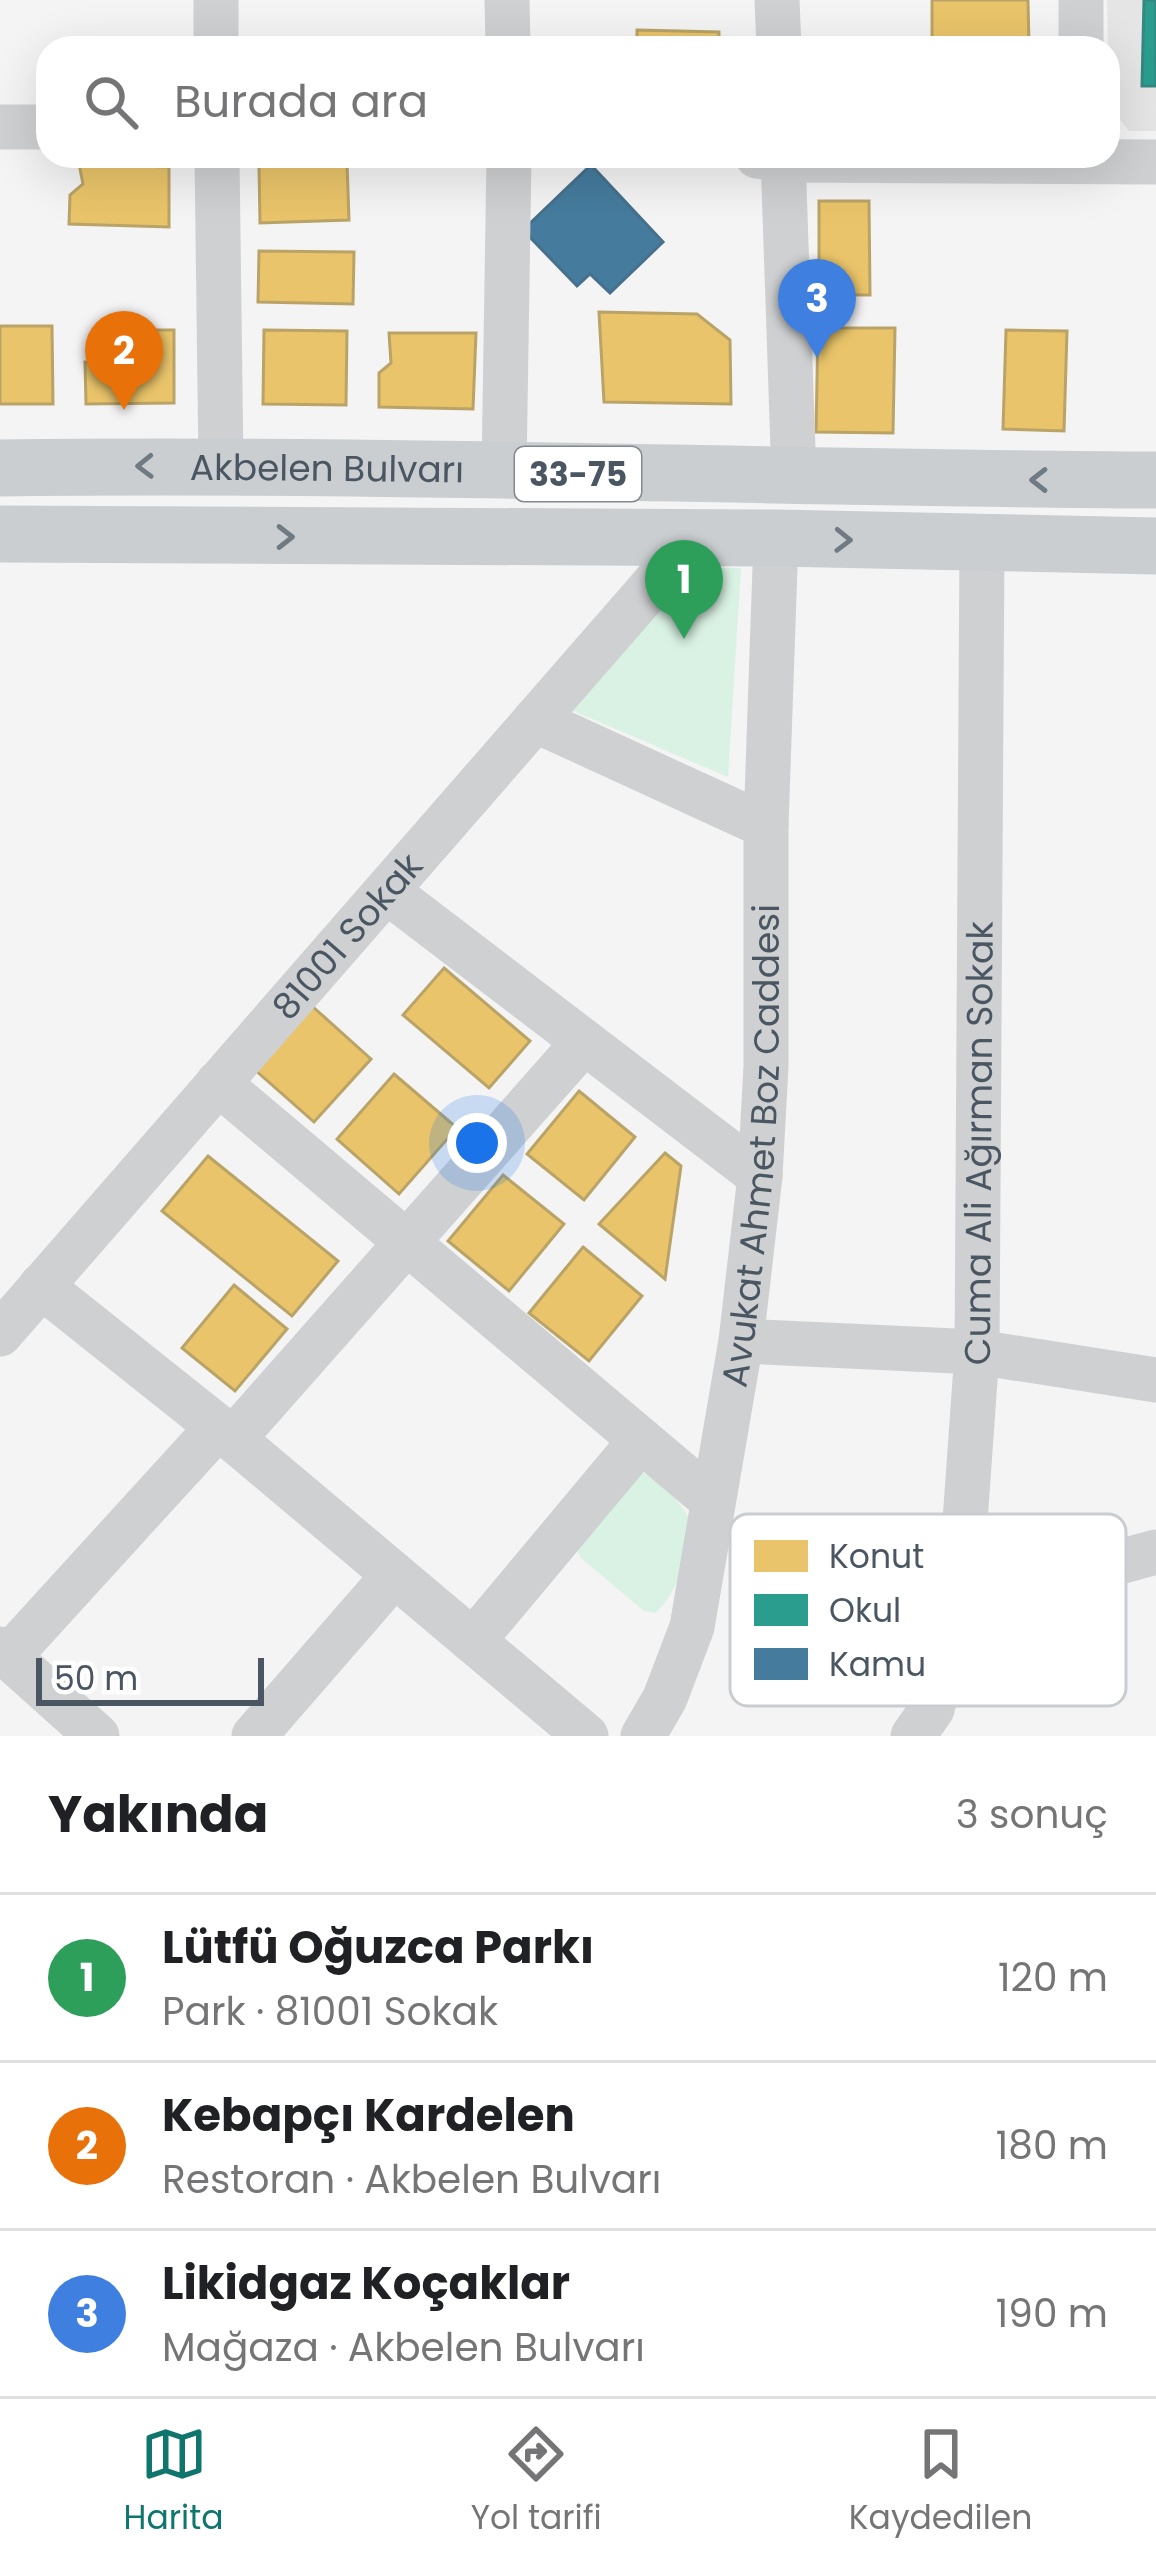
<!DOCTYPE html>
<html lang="tr">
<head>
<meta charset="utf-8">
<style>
	body { margin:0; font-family:Poppins,sans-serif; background:#f6f6f6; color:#202124 }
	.scale { position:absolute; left:36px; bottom:30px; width:228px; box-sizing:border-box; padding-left:12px; border:6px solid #4a5661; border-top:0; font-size:33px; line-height:42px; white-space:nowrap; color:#4a5661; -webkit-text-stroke:9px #fff; paint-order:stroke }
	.you { position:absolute; left:477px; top:1143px; width:42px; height:42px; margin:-30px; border:9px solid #fff; border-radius:50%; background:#1a73e8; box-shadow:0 0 0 18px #1a73e833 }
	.badge { display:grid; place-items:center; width:78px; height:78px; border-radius:50%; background:#0f766e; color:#fff; font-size:39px; font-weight:700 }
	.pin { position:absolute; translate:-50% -99px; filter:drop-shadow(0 3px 6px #0008) }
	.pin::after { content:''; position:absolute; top:63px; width:42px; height:36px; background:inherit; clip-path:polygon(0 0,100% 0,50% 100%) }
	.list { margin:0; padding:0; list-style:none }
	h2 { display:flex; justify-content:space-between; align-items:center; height:156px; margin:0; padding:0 48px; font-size:51px }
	h2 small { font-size:39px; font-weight:400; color:#757577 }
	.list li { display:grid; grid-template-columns:78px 1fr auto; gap:36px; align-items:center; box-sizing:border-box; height:168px; padding:0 48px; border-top:3px solid #e0e0e0 }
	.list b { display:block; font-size:45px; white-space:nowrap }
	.list p { margin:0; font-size:39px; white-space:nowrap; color:#757577 }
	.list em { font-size:39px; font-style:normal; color:#757577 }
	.icon { flex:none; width:66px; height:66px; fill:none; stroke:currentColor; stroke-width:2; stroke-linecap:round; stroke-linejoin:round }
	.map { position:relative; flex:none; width:1156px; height:1736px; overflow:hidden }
	.search { position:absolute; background:#fff; box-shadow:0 12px 48px #0002; left:36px; right:36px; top:36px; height:132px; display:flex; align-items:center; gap:30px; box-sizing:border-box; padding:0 42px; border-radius:36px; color:#757577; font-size:45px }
	.sheet { height:660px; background:#fff }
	nav { display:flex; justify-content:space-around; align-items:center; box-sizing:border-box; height:168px; border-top:3px solid #e0e0e0; background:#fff; font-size:33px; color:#757577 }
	nav a { display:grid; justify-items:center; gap:6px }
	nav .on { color:#0f766e }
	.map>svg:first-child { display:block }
</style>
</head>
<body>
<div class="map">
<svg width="1156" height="1736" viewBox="0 0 1156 1736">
	<rect width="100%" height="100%" fill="#f4f4f4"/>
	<!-- education -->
	<polygon fill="#e6e5e6" points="1107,0 1156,0 1156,131 1129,131 1109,106"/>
	<!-- green -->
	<g fill="#d9f2e3">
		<polygon points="691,568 741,568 728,777 571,710"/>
		<path d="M638,1471C662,1479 680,1502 692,1523C686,1554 680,1592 655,1613L644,1611L581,1558L576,1548Z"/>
	</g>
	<!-- homes -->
	<g fill="#e9c46a" stroke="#b9a367" stroke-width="3">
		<polygon points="932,0 1028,0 1029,46 932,47"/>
		<polygon points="637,30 719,32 719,48 637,48"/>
		<polygon points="347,162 349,220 260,223 259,165"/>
		<polygon points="79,164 169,167 169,227 69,224 70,195 83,184"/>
		<polygon points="819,201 869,201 870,295 819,295"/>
		<polygon points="259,251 354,252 353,304 258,302"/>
		<polygon points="599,312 697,314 730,340 731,404 604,402"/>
		<polygon points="0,326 52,326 53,404 0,404"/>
		<polygon points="818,328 895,328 893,433 816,432"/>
		<polygon points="96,330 174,330 174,403 86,404 85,362 96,362"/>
		<polygon points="264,330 347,331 346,405 263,404"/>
		<polygon points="1006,330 1067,331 1064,431 1003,429"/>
		<polygon points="389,333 476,333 473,409 379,407 379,373 391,363"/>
		<polygon points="444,968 530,1041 489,1088 403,1015"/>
		<polygon points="312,1006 371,1059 314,1122 254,1069"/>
		<polygon points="394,1074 457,1128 399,1194 337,1139"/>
		<polygon points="579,1091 635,1137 584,1200 527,1154"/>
		<polygon points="665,1153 681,1166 665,1279 599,1224"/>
		<polygon points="208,1156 338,1261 292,1316 162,1211"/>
		<polygon points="503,1175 564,1224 509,1291 448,1241"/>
		<polygon points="583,1247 642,1296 589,1361 529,1313"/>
		<polygon points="234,1285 287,1329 235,1391 182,1348"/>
	</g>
	<!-- schools -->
	<polygon fill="#2a9d8f" stroke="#348881" stroke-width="3" points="1144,0 1156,0 1156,86 1142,86"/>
	<!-- public -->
	<polygon fill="#457b9d" stroke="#46708b" stroke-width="3" points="591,165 663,242 610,293 590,274 577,286 523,230"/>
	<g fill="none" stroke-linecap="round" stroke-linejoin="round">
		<!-- minor -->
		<g stroke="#ced0d2" stroke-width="45">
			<polyline points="216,0 216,48"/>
			<polyline points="507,0 508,48"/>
			<polyline points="777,0 779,48"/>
			<polyline points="1081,48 1081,0"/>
			<polyline points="0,127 48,127"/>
			<polyline points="217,156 221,465"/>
			<polyline points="757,156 783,160 1156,162"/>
			<polyline points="783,156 794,478"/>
			<polyline points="504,472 509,156"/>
			<polyline points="535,720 766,826"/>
			<polyline points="388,892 760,1176"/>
			<polyline points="218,1083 712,1500"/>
			<polyline points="41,1286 233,1439 586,1736"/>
			<path id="s1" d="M0,1334L693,539"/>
			<polyline points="741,1341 977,1352 1156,1380"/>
			<polyline points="233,1439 584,1042"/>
			<polyline points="959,1606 1156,1552"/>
			<polyline points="473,1641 641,1440"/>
			<polyline points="0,1649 97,1736"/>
			<polyline points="9,1656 218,1427"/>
			<polyline points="254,1736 394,1575"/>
			<path id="s2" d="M643,1736L665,1698L692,1627L741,1341L760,1176L766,1067V826L776,538"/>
			<path id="s3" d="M913,1736L932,1709L959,1606L977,1352L982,542"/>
		</g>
		<!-- major -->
		<g stroke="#caced1" stroke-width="57">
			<path id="s4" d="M0,468C385,463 771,478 1156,480"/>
			<polyline points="0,534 776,538 1156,546"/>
		</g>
	</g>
	<!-- one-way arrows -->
	<defs><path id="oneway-chevron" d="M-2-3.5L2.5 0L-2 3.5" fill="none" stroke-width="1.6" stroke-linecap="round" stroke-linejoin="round" transform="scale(3)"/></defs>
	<g stroke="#707a83">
		<use href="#oneway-chevron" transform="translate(145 466) rotate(179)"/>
		<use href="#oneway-chevron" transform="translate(1039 480) rotate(-180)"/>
		<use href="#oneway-chevron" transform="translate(285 537)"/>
		<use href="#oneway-chevron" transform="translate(843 540) rotate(1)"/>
	</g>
	<g text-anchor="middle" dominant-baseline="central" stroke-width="12" stroke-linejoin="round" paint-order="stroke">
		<!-- shield labels -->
		<rect fill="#fff" stroke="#808990" stroke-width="3" x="515" y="447" width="126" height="54" rx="9"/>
		<g font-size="33" font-weight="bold" fill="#4a5661">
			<text x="578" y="474">33-75</text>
		</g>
		<!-- street labels -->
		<g font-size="36" fill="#4a5661" stroke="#fff">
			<text stroke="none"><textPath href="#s4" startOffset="327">Akbelen Bulvarı</textPath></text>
			<text stroke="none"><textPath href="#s1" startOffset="528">81001 Sokak</textPath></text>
			<text stroke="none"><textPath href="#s2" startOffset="606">Avukat Ahmet Boz Caddesi</textPath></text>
			<text stroke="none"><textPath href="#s3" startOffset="603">Cuma Ali Ağırman Sokak</textPath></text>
		</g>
	</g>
	<!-- legend -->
	<rect x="730" y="1514" width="396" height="192" rx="18" fill="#fff" stroke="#c9ccd0" stroke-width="3"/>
	<rect x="754" y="1540" width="54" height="32" fill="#e9c46a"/>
	<rect x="754" y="1594" width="54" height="32" fill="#2a9d8f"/>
	<rect x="754" y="1648" width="54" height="32" fill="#457b9d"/>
	<g font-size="33" fill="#4a5661">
		<text x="829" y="1568">Konut</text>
		<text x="829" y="1622">Okul</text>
		<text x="829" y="1676">Kamu</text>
	</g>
</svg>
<div class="scale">50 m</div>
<div class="you"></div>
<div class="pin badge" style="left:684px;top:639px;background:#2e9e5b">1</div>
<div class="pin badge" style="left:124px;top:410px;background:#e8710a">2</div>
<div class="pin badge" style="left:817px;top:358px;background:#3f7fe0">3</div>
<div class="search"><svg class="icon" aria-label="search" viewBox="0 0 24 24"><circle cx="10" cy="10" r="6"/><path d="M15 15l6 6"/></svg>Burada ara</div>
</div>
<section class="sheet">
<h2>Yakında<small>3 sonuç</small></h2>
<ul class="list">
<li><span class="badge" style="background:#2e9e5b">1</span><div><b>Lütfü Oğuzca Parkı</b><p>Park · 81001 Sokak</p></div><em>120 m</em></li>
<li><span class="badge" style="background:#e8710a">2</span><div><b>Kebapçı Kardelen</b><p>Restoran · Akbelen Bulvarı</p></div><em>180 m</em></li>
<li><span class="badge" style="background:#3f7fe0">3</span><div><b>Likidgaz Koçaklar</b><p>Mağaza · Akbelen Bulvarı</p></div><em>190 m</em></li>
</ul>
</section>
<nav>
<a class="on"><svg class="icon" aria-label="map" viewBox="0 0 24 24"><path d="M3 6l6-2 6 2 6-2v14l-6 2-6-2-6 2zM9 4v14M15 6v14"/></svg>Harita</a>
<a><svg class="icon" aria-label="directions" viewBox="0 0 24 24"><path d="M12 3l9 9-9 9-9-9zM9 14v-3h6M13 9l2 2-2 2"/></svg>Yol tarifi</a>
<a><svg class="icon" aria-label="saved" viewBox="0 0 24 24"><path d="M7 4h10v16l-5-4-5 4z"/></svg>Kaydedilen</a>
</nav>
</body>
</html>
